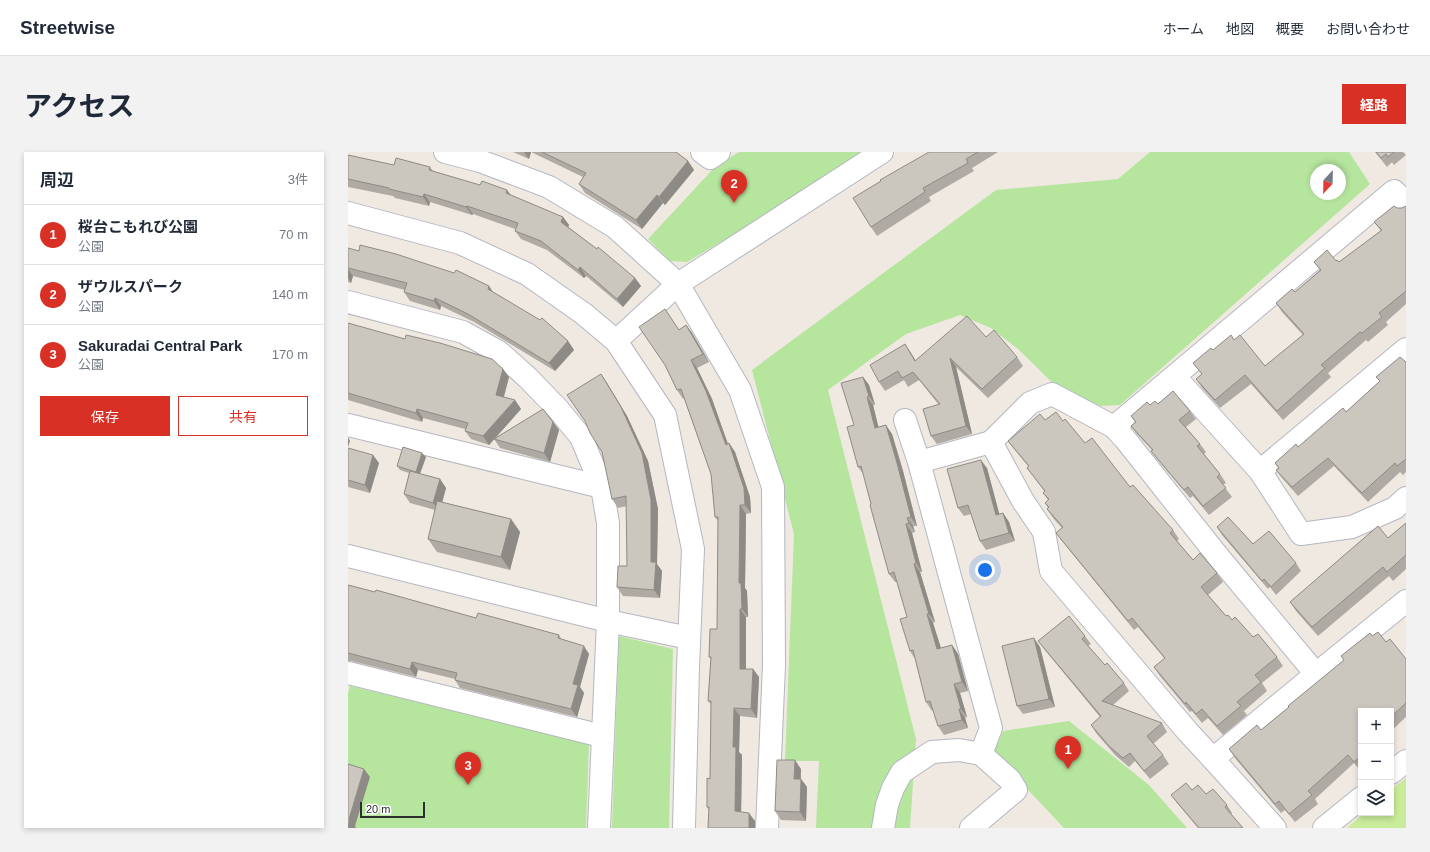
<!DOCTYPE html>
<html lang="ja">
<head>
<meta charset="utf-8">
<style>
	body { margin:0; font-family:Arial,"Noto Sans JP",sans-serif; background:#f2f2f3; color:#1f2937 }
	.controls { position:absolute; right:12px; bottom:12px; display:grid; overflow:hidden; border-radius:0px; box-shadow:0 2px 6px #0003 }
	.controls button { width:36px; height:36px; display:grid; place-items:center; padding:0; border:0; border-bottom:1px solid #e0e1e3; background:#fff; color:#1f2937; font:20px sans-serif }
	.compass { position:absolute; left:962px; top:12px; width:36px; height:36px; border-radius:50%; background:#fff; box-shadow:0 2px 6px #0003; rotate:202deg }
	.scale { position:absolute; left:12px; bottom:10px; width:65px; box-sizing:border-box; padding-left:4px; border:2px solid #2e2e2e; border-top:0; font-size:11px; line-height:14px; white-space:nowrap; color:#2e2e2e; -webkit-text-stroke:3px #fff; paint-order:stroke }
	.you { position:absolute; left:637px; top:418px; width:14px; height:14px; margin:-10px; border:3px solid #fff; border-radius:50%; background:#1a73e8; box-shadow:0 0 0 6px #1a73e833 }
	.badge { display:grid; place-items:center; width:26px; height:26px; border-radius:50%; background:#d93025; color:#fff; font-size:13px; font-weight:700 }
	.pin { position:absolute; translate:-50% -33px; filter:drop-shadow(0 1px 2px #0008) }
	.pin::after { content:''; position:absolute; top:21px; width:14px; height:12px; background:inherit; clip-path:polygon(0 0,100% 0,50% 100%) }
	.list { margin:0; padding:0; list-style:none }
	h2 { display:flex; justify-content:space-between; align-items:center; height:52px; margin:0; padding:0 16px; font-size:17px }
	h2 small { font-size:13px; font-weight:400; color:#747a83 }
	.list li { display:grid; grid-template-columns:26px 1fr auto; gap:12px; align-items:center; box-sizing:border-box; height:60px; padding:0 16px; border-top:1px solid #e0e1e3 }
	.list b { display:block; font-size:15px; white-space:nowrap }
	.list p { margin:0; font-size:13px; white-space:nowrap; color:#747a83 }
	.list em { font-size:13px; font-style:normal; color:#747a83 }
	.actions { display:flex; gap:8px; padding:12px 16px }
	.actions a { flex:1; padding:9px 0; border:1px solid #d93025; border-radius:0px; text-align:center; font-size:14px; color:#d93025 }
	.actions .main { background:#d93025; color:#fff }
	.icon { flex:none; width:22px; height:22px; fill:none; stroke:currentColor; stroke-width:2; stroke-linecap:round; stroke-linejoin:round }
	.map { position:relative; flex:none; width:1058px; height:676px; overflow:hidden; border-radius:0px }
	header { display:flex; align-items:center; gap:24px; box-sizing:border-box; height:56px; padding:0 20px; background:#fff; border-bottom:1px solid #e0e1e3 }
	header strong { font-size:19px }
	nav { display:flex; gap:22px; margin-inline-start:auto; font-size:14px }
	.intro { display:flex; align-items:center; justify-content:space-between; box-sizing:border-box; height:96px; padding:0 24px }
	h1 { margin:0; font-size:28px }
	.button { padding:10px 18px; border-radius:0px; background:#d93025; color:#fff; font-size:14px; font-weight:700 }
	main { display:flex; gap:24px; padding:0 24px }
	aside { flex:1; background:#fff; border-radius:0px; box-shadow:0 2px 6px #0003 }
	.map>svg:first-child { display:block }
</style>
</head>
<body>
<header>
<strong>Streetwise</strong>
<nav><a>ホーム</a><a>地図</a><a>概要</a><a>お問い合わせ</a></nav>
</header>
<div class="intro"><h1>アクセス</h1><a class="button">経路</a></div>
<main>
<aside>
<h2>周辺<small>3件</small></h2>
<ul class="list">
<li><span class="badge">1</span><div><b>桜台こもれび公園</b><p>公園</p></div><em>70 m</em></li>
<li><span class="badge">2</span><div><b>ザウルスパーク</b><p>公園</p></div><em>140 m</em></li>
<li><span class="badge">3</span><div><b>Sakuradai Central Park</b><p>公園</p></div><em>170 m</em></li>
</ul>
<div class="actions"><a class="main">保存</a><a>共有</a></div>
</aside>
<div class="map">
<svg width="1058" height="676" viewBox="0 0 1058 676">
	<rect width="100%" height="100%" fill="#efe9e1"/>
	<!-- green -->
	<g fill="#b6e59e" fill-rule="evenodd">
		<polygon points="391,0 516,0 501,13 339,110 322,109 300,87 367,15"/>
		<path d="M802,0H1001L1022,32L772,253L753,254L718,244L670,197L643,176L612,163L558,182L480,238L568,587L562,676H468L471,609H437L446,382L404,218L648,38L770,27ZM968,18H992V42H968Z"/>
		<polygon points="271,484 325,497 321,676 264,676"/>
		<polygon points="2,534 241,591 238,676 0,676 0,541"/>
		<polygon points="721,569 801,633 839,676 716,676 645,601 655,579"/>
	</g>
	<!-- pitch -->
	<polygon fill="#c9ec9a" points="1058,626 1058,676 999,676 1016,661 1043,661 1043,638"/>
	<g fill="none" stroke-linecap="round" stroke-linejoin="round">
		<!-- minor casing -->
		<g stroke="#b4b7c1" stroke-width="24">
			<g id="minor">
				<polyline points="97,0 132,9 201,35 267,75 330,132 392,238 425,335 426,513 419,676"/>
				<polyline points="354,0 362,6 371,0"/>
				<polyline points="0,61 112,91 179,122 236,162 268,189 317,263 345,397 340,515 336,676"/>
				<polyline points="0,150 115,180 151,200 180,226 210,257 233,285 254,335 260,371 260,469 251,676"/>
				<polyline points="268,189 330,132 534,0"/>
				<polyline points="827,225 912,319 953,382 1004,375 1047,356 1058,346"/>
				<polygon points="704,242 766,275 777,287 869,403 968,522 865,607 840,580 703,419 696,380 675,349 643,290 682,251"/>
				<polyline points="557,268 571,310 643,576 633,602"/>
				<polyline points="0,273 254,335"/>
				<polyline points="766,275 1046,39 1058,52"/>
				<polyline points="571,310 643,290"/>
				<polyline points="912,319 1058,197"/>
				<polyline points="0,404 260,469 341,486"/>
				<polyline points="0,521 254,584"/>
				<polyline points="968,522 1058,449"/>
				<polyline points="865,607 927,676"/>
				<polyline points="1043,621 1058,609"/>
				<polyline points="535,676 539,653 545,636 554,620 584,600 611,598 633,602 662,628 668,638 623,676"/>
				<polyline points="976,676 1013,646"/>
			</g>
		</g>
		<!-- minor -->
		<use href="#minor" stroke="#fff" stroke-width="22"/>
	</g>
	<!-- wall -->
	<g fill="#afaba4">
		<polygon points="165,0 328,0 340,9 346,18 317,53 315,51 294,77 237,41 231,32 235,25 183,0 181,7"/>
		<polygon points="581,0 650,0 624,16 626,19 581,45 583,49 529,84 523,75"/>
		<polygon points="1027,0 1055,0 1058,3 1046,13 1044,10 1039,15"/>
		<polygon points="0,3 46,13 82,15 85,19 162,43 215,65 221,73 220,75 287,126 293,134 275,155 238,124 236,126 199,98 173,87 167,79 167,77 125,62 124,63 82,50 81,54 47,46 45,44 0,35"/>
		<polygon points="1058,54 1058,152 1038,170 1040,173 1020,190 1018,188 980,221 983,225 935,268 903,232 872,256 854,236 848,227 854,222 845,211 865,198 886,188 917,214 955,183 934,160 928,151 947,140 972,118 966,110 988,109 991,110 1033,79 1026,70 1049,56 1054,56"/>
		<polygon points="0,96 141,134 144,140 220,189 226,198 207,219 126,170 93,154 92,158 62,149 56,140 57,138 5,124 3,131 0,130"/>
		<polygon points="0,171 155,217 161,225 156,245 167,248 173,257 141,293 123,287 117,279 117,277 75,266 74,270 0,248"/>
		<polygon points="338,173 344,181 361,210 349,216 364,247 380,292 381,291 387,300 402,345 403,361 398,362 397,436 399,439 400,465 398,465 398,517 405,517 411,525 409,566 392,564 391,600 394,603 393,660 407,669 407,676 360,676 361,658 359,655 362,627 363,552 360,549 363,507 361,505 369,477 370,369 367,365 363,322 336,246 335,247 329,238 317,213 331,178"/>
		<polygon points="638,185 669,205 675,214 640,246 608,215 624,282 589,292 583,284 591,253 571,228 560,235 556,228 537,239 531,230 557,192 568,209"/>
		<polygon points="1058,210 1058,320 1055,323 1052,320 1020,350 986,314 950,344 934,326 928,318 930,316 927,311 950,295 998,260 1032,229 1028,225"/>
		<polygon points="515,225 521,233 527,253 525,253 530,275 544,282 555,319 569,374 565,374 567,380 564,381 574,420 572,420 587,470 585,471 593,496 604,493 610,502 620,539 612,541 619,565 617,566 620,576 596,583 590,574 585,558 584,559 578,550 567,507 562,499 559,465 549,430 547,430 541,422 516,323 510,315 506,273"/>
		<polygon points="259,231 279,264 300,309 310,357 309,412 314,419 312,446 275,444 269,435 279,414 279,354 270,356 264,347"/>
		<polygon points="810,252 842,259 848,267 838,275 852,292 858,300 856,302 872,322 878,331 875,333 884,345 861,363 845,344 842,346 814,313 803,299 804,298 789,282 783,274 787,270 783,264"/>
		<polygon points="697,268 715,269 825,378 831,387 829,389 845,408 869,421 875,430 860,443 878,464 884,468 929,505 935,514 914,531 919,539 896,559 899,563 875,583 860,566 854,571 844,559 842,560 812,524 806,515 817,507 790,475 786,478 714,389 708,381 714,376 705,366 699,357 700,356 697,351 700,348 695,341 697,340 679,316 680,314 666,297 660,289"/>
		<polygon points="205,270 211,278 202,310 152,296 146,287"/>
		<polygon points="0,296 31,311 22,341 0,335"/>
		<polygon points="78,305 72,322 92,327 98,336 94,350 163,367 172,380 162,418 89,400 80,387 87,358 62,351 56,342 61,321 52,318 49,314"/>
		<polygon points="639,316 651,362 655,361 661,370 667,389 638,398 632,389 623,362 616,364 610,356"/>
		<polygon points="1058,371 1058,417 1045,429 1041,424 970,484 948,459 942,450 1040,386"/>
		<polygon points="869,375 905,392 948,411 953,419 928,443 922,435 920,437 874,383"/>
		<polygon points="0,433 128,466 211,483 214,488 241,502 232,535 236,541 229,565 112,536 107,528 107,527 70,518 68,525 3,509 0,509"/>
		<polygon points="737,484 743,492 740,494 757,513 776,531 781,539 765,553 814,571 819,580 805,592 815,603 821,612 802,627 787,609 781,615 767,603 748,581 743,573 752,565 696,497 690,489"/>
		<polygon points="1024,484 1038,490 1058,507 1058,565 1043,579 1043,559 1013,559 1013,617 1012,618 1006,611 967,647 970,652 947,670 937,658 933,661 907,630 887,606 881,597 913,578 941,555 996,508 993,504"/>
		<polygon points="692,495 707,555 675,562 669,554"/>
		<polygon points="453,617 453,627 459,635 458,669 433,668 427,659"/>
		<polygon points="844,638 858,642 879,653 884,661 883,662 895,676 850,676 829,651 823,643"/>
	</g>
	<!-- shaded-wall -->
	<g fill="#8e8b86">
		<polygon points="176,0 183,0 181,7"/>
		<polygon points="340,9 346,18 317,53 311,45"/>
		<polygon points="159,38 165,46 158,41"/>
		<polygon points="76,42 82,50 81,54 75,45"/>
		<polygon points="309,43 315,51 294,77 288,68"/>
		<polygon points="119,54 125,62 124,63 118,55"/>
		<polygon points="215,65 221,73 219,78 213,70"/>
		<polygon points="232,115 238,124 236,126 230,118"/>
		<polygon points="0,117 5,124 3,131 0,126"/>
		<polygon points="287,126 293,134 275,155 269,147"/>
		<polygon points="141,134 147,143 140,137"/>
		<polygon points="87,146 93,154 92,158 86,149"/>
		<polygon points="338,173 344,181 361,210 355,202"/>
		<polygon points="220,189 226,198 207,219 201,211"/>
		<polygon points="557,192 563,201 573,218 567,209"/>
		<polygon points="602,206 608,215 624,282 618,274"/>
		<polygon points="343,208 349,216 364,247 383,301 378,293"/>
		<polygon points="155,217 161,225 154,251 148,243"/>
		<polygon points="253,222 259,231 279,264 300,309 310,357 309,412 314,419 312,446 306,438 303,410"/>
		<polygon points="515,225 521,233 527,253 521,244"/>
		<polygon points="519,245 525,253 533,285 527,276"/>
		<polygon points="167,248 173,257 141,293 135,284"/>
		<polygon points="69,257 75,266 74,270 68,261"/>
		<polygon points="205,270 211,278 202,310 196,301"/>
		<polygon points="538,273 544,282 555,319 569,374 563,365"/>
		<polygon points="0,285 2,289 0,295"/>
		<polygon points="381,291 387,300 402,345 403,361 397,353"/>
		<polygon points="74,301 78,305 71,324 68,320"/>
		<polygon points="25,303 31,311 22,341 17,333"/>
		<polygon points="633,308 639,316 654,372 648,363"/>
		<polygon points="92,327 98,336 92,359 85,351"/>
		<polygon points="392,353 398,362 397,436 399,439 400,465 394,457 391,431"/>
		<polygon points="655,361 661,370 667,389 661,381"/>
		<polygon points="559,366 565,374 567,380 561,371"/>
		<polygon points="163,367 172,380 162,418 153,405"/>
		<polygon points="558,372 564,381 574,420 568,411"/>
		<polygon points="566,412 572,420 587,470 581,462"/>
		<polygon points="392,457 398,465 398,525 392,517"/>
		<polygon points="579,462 585,471 596,506 589,497"/>
		<polygon points="686,486 692,495 707,555 701,547"/>
		<polygon points="604,493 610,502 620,539 614,530"/>
		<polygon points="236,494 241,502 232,535 236,541 229,565 223,557 225,532"/>
		<polygon points="64,510 70,518 68,525 62,517"/>
		<polygon points="405,517 411,525 409,566 403,557"/>
		<polygon points="606,532 612,541 619,565 613,557"/>
		<polygon points="386,556 392,564 391,600 394,603 393,668 387,659 385,595"/>
		<polygon points="611,557 617,566 620,576 614,568"/>
		<polygon points="447,608 453,617 452,635 446,627"/>
		<polygon points="16,617 22,625 7,674 8,676 0,676 1,667"/>
		<polygon points="453,627 459,635 458,669 452,660"/>
		<polygon points="401,661 407,669 407,676 401,676"/>
	</g>
	<!-- building -->
	<g fill="#cbc7bf" stroke="#8e8b86">
		<polygon points="194,0 328,0 340,9 311,45 309,43 288,68 231,32 238,21"/>
		<polygon points="581,0 630,0 618,7 620,11 575,36 577,40 523,75 505,46 533,29 532,28"/>
		<polygon points="1028,0 1046,0 1040,5 1038,2 1033,6"/>
		<polygon points="0,3 46,13 48,6 82,15 81,18 132,33 134,29 159,38 158,41 215,65 213,70 249,97 250,95 287,126 269,147 232,115 230,118 193,89 167,79 170,71 119,54 118,55 76,42 75,45 41,37 41,36 0,27"/>
		<polygon points="1046,54 1049,56 1054,56 1058,54 1058,139 1031,161 1034,165 1014,181 1012,180 973,213 977,216 929,259 897,223 867,248 848,227 854,222 845,211 863,196 865,198 883,183 886,188 892,183 917,214 956,182 928,151 944,137 947,140 973,118 966,110 979,98 988,109 989,108 991,110 1034,78 1026,70"/>
		<polygon points="12,93 48,102 106,121 108,118 141,134 140,137 192,168 194,166 220,189 201,211 120,162 87,146 86,149 56,140 59,131 0,116 0,96 11,99"/>
		<polygon points="317,157 331,178 338,173 355,202 343,208 358,239 378,293 381,291 396,336 397,353 392,353 391,431 393,431 394,457 392,457 392,517 405,517 403,557 386,556 385,595 388,595 387,659 401,661 401,676 360,676 361,655 359,655 359,626 362,627 363,549 360,549 363,505 361,505 362,477 369,477 370,365 367,365 363,322 333,237 329,238 317,213 291,175"/>
		<polygon points="619,164 638,185 646,178 669,205 634,237 602,206 618,274 583,284 575,257 592,252 565,220 554,226 550,219 531,230 522,213 557,192 567,209"/>
		<polygon points="0,171 57,187 58,183 92,191 144,207 155,217 148,243 167,248 135,284 117,279 120,271 69,257 68,261 0,241"/>
		<polygon points="1052,205 1058,210 1058,307 1049,314 1047,311 1014,341 980,306 944,335 928,318 931,316 927,311 948,292 950,295 995,256 998,260 1032,229 1028,225"/>
		<polygon points="253,222 273,255 294,301 303,348 303,410 308,410 306,438 269,435 270,414 279,414 278,344 264,347 254,300 242,281 237,269 219,243"/>
		<polygon points="515,225 521,244 519,245 527,276 538,273 549,311 563,365 559,366 561,371 558,372 568,411 566,412 581,462 579,462 589,497 604,493 614,530 606,532 613,557 611,557 614,568 590,574 582,549 578,550 565,498 562,499 552,467 559,465 546,420 541,422 522,353 523,352 513,314 510,315 499,275 506,273 493,231"/>
		<polygon points="825,239 842,259 831,268 852,292 849,294 872,322 869,325 878,336 855,354 840,335 836,338 808,305 803,299 805,298 783,274 788,270 783,264 799,250 802,253 807,249 810,252"/>
		<polygon points="195,257 205,270 196,301 146,287"/>
		<polygon points="708,260 715,269 717,267 737,291 744,286 782,335 785,333 825,378 822,381 845,408 852,401 869,421 853,435 878,464 880,463 884,468 887,465 905,485 910,482 929,505 907,523 913,530 889,550 893,554 869,574 854,557 848,562 838,550 837,552 806,515 817,506 784,466 780,469 708,381 715,375 699,357 701,355 697,351 701,347 695,341 697,339 679,316 681,314 660,289 692,262 697,268"/>
		<polygon points="55,295 74,301 68,320 49,314"/>
		<polygon points="0,296 25,303 17,333 0,328"/>
		<polygon points="633,308 648,363 655,361 661,381 632,389 620,353 610,356 599,317"/>
		<polygon points="62,319 92,327 85,351 56,342"/>
		<polygon points="89,349 163,367 153,405 80,387"/>
		<polygon points="880,365 905,392 921,379 948,411 923,435 916,427 914,429 869,375"/>
		<polygon points="1058,371 1058,403 1039,420 1035,415 964,475 942,450 1030,374 1040,386"/>
		<polygon points="0,433 27,440 28,438 128,466 130,461 211,483 210,486 236,494 225,532 230,533 223,557 107,528 109,521 64,510 62,517 0,501"/>
		<polygon points="721,464 737,484 734,487 757,513 759,511 776,531 754,549 814,571 799,584 815,603 796,619 782,601 775,606 761,594 743,573 753,564 690,489"/>
		<polygon points="1030,480 1038,490 1042,487 1058,507 1058,551 1043,565 1043,559 1013,559 1013,604 1006,610 1000,603 960,639 964,643 941,662 931,649 927,652 881,597 909,573 913,578 941,555 940,554 996,508 993,504 1022,481 1024,484"/>
		<polygon points="686,486 701,547 669,554 654,494"/>
		<polygon points="429,608 447,608 446,627 453,627 452,660 427,659"/>
		<polygon points="0,612 16,617 1,667 2,667 0,676"/>
		<polygon points="838,631 844,638 850,633 858,642 865,637 879,653 877,655 895,676 851,676 823,643"/>
	</g>
</svg>
<div class="controls">
<button>+</button>
<button>−</button>
<button><svg class="icon" aria-label="layers" viewBox="0 0 24 24"><path d="M12 4l9 5-9 5-9-5zM3 14l9 5 9-5"/></svg></button>
</div>
<svg class="compass" viewBox="-18 -18 36 36"><path d="M0-13l5 13h-10z" fill="#e53935"/><path d="M0 13l5-13h-10z" fill="#747a83"/></svg>
<div class="scale">20 m</div>
<div class="you"></div>
<div class="pin badge" style="left:720px;top:617px">1</div>
<div class="pin badge" style="left:386px;top:51px">2</div>
<div class="pin badge" style="left:120px;top:633px">3</div>
</div>
</main>
</body>
</html>
